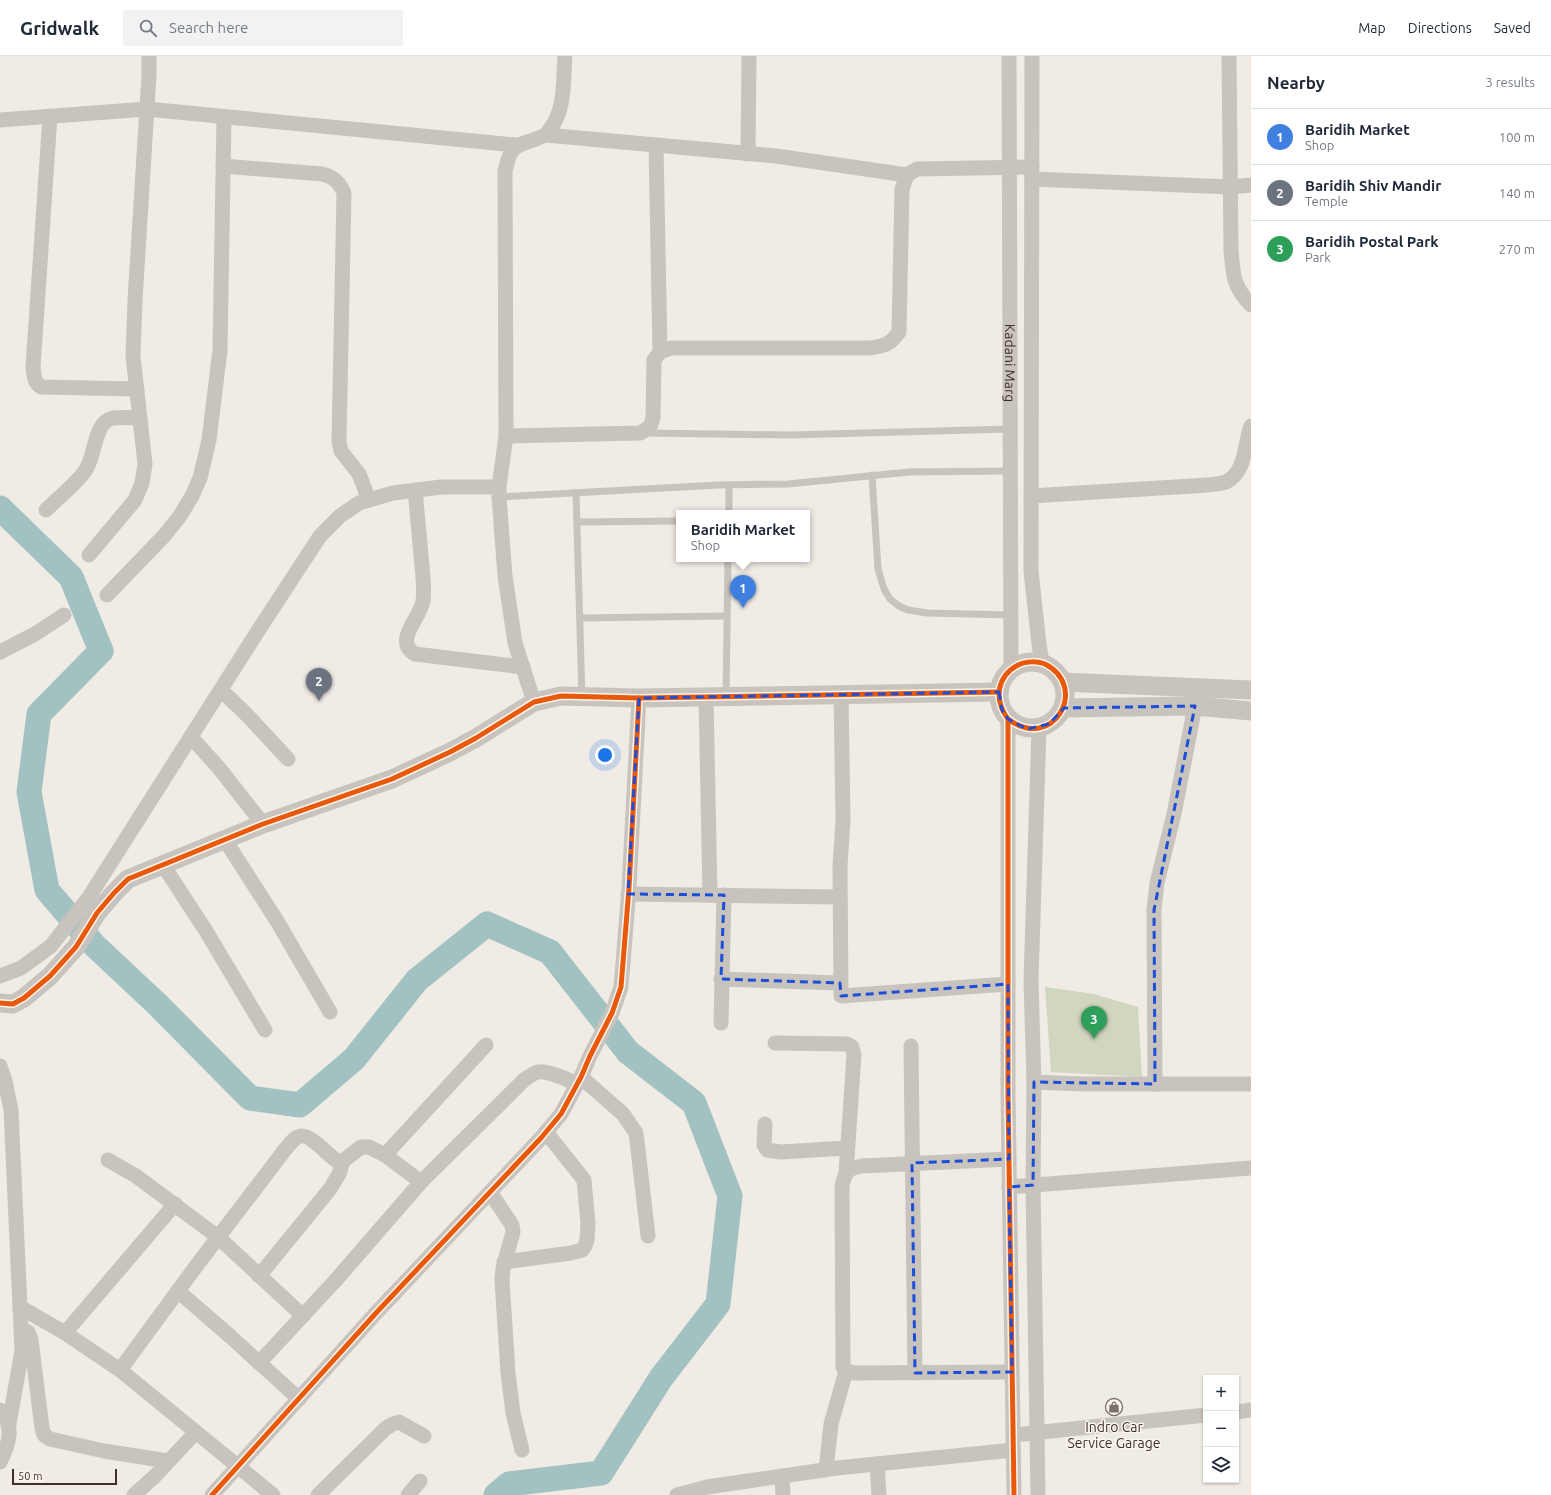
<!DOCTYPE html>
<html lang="en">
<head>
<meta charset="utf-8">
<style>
	body { margin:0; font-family:Ubuntu,sans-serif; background:#f2f2f3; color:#1f2937 }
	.controls { position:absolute; right:12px; bottom:12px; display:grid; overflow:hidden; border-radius:0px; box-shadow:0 1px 3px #0004 }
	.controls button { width:36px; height:36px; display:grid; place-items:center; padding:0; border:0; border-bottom:1px solid #e0e1e3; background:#fff; color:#1f2937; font:20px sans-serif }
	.scale { position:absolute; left:12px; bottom:10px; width:105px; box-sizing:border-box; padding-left:4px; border:2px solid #3b302b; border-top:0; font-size:11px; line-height:14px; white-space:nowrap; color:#3b302b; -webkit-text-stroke:3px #fbf5ee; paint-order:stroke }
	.you { position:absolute; left:605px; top:699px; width:14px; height:14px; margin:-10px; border:3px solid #fff; border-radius:50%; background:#1a73e8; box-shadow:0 0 0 6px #1a73e833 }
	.badge { display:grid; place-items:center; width:26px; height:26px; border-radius:50%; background:#d93025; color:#fff; font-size:13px; font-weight:700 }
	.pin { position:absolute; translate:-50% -33px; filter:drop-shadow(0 1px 2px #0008) }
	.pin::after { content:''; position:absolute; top:21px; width:14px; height:12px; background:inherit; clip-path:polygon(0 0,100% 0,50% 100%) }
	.popup { position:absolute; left:676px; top:454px; width:134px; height:52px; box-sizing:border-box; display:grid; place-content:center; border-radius:0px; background:#fff; filter:drop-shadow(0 1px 3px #0005); font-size:13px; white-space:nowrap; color:#747a83 }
	.popup b { font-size:15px; color:#1f2937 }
	.popup::after { content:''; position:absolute; left:50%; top:100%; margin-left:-8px; border:8px solid transparent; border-top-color:#fff }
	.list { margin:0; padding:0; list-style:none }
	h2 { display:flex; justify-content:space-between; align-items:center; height:52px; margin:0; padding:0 16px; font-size:17px }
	h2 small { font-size:13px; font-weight:400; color:#747a83 }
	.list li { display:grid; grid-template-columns:26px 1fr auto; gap:12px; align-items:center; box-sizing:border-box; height:56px; padding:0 16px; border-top:1px solid #e0e1e3 }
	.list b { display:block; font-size:15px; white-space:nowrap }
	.list p { margin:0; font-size:13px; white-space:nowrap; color:#747a83 }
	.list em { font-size:13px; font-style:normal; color:#747a83 }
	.icon { flex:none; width:22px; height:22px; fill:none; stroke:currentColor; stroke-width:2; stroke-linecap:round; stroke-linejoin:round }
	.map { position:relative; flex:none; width:1251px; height:1439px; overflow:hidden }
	header { display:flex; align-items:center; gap:24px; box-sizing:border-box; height:56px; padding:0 20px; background:#fff; border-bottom:1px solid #e0e1e3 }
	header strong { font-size:19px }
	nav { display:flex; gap:22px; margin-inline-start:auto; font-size:14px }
	.search { width:280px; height:36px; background:#f2f2f3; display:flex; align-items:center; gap:10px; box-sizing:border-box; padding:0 14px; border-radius:0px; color:#747a83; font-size:15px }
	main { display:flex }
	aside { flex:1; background:#fff }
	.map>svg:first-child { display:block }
</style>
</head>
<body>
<header>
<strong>Gridwalk</strong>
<div class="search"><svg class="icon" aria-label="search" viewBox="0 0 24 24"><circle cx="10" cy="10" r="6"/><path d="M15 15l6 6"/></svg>Search here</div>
<nav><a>Map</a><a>Directions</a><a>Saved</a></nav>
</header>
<main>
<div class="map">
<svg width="1251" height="1439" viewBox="0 0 1251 1439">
	<rect width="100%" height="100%" fill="#f0ebe5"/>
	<!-- green -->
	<polygon fill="#d1d6bf" points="1045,931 1094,938 1138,951 1142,1021 1051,1016"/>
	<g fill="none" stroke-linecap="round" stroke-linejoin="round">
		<!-- river -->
		<polyline stroke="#a1c2c1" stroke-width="25" points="0,452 71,521 101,595 39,658 29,736 47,834 94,889 158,949 250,1042 300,1049 354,1003 417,924 487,868 550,896 628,996 694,1047 730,1140 718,1248 661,1322 601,1417 509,1428 496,1439"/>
		<!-- service -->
		<g stroke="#c9c3be" stroke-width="7">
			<polyline points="646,377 790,379 1010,373"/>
			<polyline points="872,419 878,513 884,533 890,543 899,550 908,554 927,557 1011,559"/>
			<polyline points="576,437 582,641"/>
			<polyline points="499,441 718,429 788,428 909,416 1010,415"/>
			<polyline points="729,457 729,429"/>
			<polyline points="577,466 679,465"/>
			<polyline points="580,562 727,560"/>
			<polyline points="726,641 728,503"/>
		</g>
		<!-- minor -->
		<g stroke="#c9c3be" stroke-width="15">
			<path id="s1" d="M1009,0L1011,613"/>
			<polyline points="1032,0 1031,515 1039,588 1042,607"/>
			<path d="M1229,0L1231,194C1233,219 1233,231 1251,249"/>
			<path d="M50,60L33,311C34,320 34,326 41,331L137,333"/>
			<polyline points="0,64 147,53 516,89"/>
			<polyline points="546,79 776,100 907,119"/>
			<polyline points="656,89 660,296"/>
			<polyline points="748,98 749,0"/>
			<path d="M223,110L322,118C334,121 339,126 344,137L339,385L341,395L359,418L369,444"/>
			<polyline points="1032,123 1231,131 1251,129"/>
			<path d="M506,380L640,377L650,371L653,362L654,304L660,296L671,292H870C884,290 890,289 899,276L902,133L907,119L917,113L1032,111"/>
			<path d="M415,434C417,456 419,477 421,499C422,514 425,530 423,545C420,563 393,585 415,598L523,611"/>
			<path d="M1031,440L1208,429C1213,428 1221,428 1226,426C1247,415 1244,388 1251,370"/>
			<path d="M46,454C59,441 75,429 85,415C96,401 93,366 113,362C121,361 131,362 140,362"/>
			<polyline points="89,499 135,444 142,427 145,408 133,300 135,244 149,19 149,0"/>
			<polyline points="107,539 163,481 180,460 192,440 200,422 209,384 220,294 224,61"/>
			<polyline points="0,596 35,578 64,559"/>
			<polyline points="221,634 247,659 288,703"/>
			<polyline points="841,639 843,765 840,810 841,940 1008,928"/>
			<polyline points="706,641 710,839"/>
			<path d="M534,646L515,587L505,520L499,441V431L506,380L505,115C511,89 513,91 536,83C540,81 545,80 547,77C566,56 563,26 565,0"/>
			<polyline points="1008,663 1008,1039 1014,1439"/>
			<polyline points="191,681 219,712 263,768"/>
			<polyline points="225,784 277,865 330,956"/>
			<polyline points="163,809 206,875 265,974"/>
			<polyline points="628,838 840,841"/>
			<polyline points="0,920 21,912 51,890 89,841 256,578 320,480 340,460 359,447 393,437 441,431 499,431"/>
			<polyline points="721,923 840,927"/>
			<polyline points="721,967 724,839"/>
			<polyline points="775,987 847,988 852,991 854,999 846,1117"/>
			<polyline points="911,990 915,1317"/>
			<polyline points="0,1010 5,1025 11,1054 22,1295 9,1368"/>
			<polyline points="581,1021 623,1058 636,1077 648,1180"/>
			<polyline points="1034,1026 1082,1028 1251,1028"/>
			<polyline points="1155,1028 1154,854 1157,827 1174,758 1195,650"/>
			<polyline points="765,1068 764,1089 767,1094 781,1096 847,1092"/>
			<polyline points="385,1099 486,989"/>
			<path d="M1009,1103L862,1110C847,1113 846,1115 842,1129L843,1311L846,1315L854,1317L1012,1316"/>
			<polyline points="108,1104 136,1120 218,1181 303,1260"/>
			<polyline points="1009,1131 1251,1112"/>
			<polyline points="490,1136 512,1169 513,1176 503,1212 502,1224 508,1317 513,1357 522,1394"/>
			<polyline points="504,1206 571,1197 582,1194 585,1190 587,1184 588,1168 584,1124 546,1076"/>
			<polyline points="259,1220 330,1133 339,1118 343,1105"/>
			<polyline points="178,1235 231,1281 299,1343"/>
			<polyline points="20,1251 65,1277 120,1314 273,1439"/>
			<polyline points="28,1276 31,1284 42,1372 44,1379 50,1383 104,1395 168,1405"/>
			<polyline points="65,1277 175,1148"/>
			<path d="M259,1307L335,1225L421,1126L524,1024C529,1021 533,1017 538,1016C547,1014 568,1024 578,1028"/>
			<path d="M120,1314L197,1209L284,1095C288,1090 294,1081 301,1080C310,1078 329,1100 337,1105H343L361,1091H369L385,1099L421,1126"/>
			<path d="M0,1354C15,1371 9,1388 0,1406"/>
			<polyline points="1236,1356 1251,1354"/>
			<polyline points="1013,1379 1206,1359"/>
			<polyline points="877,1408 879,1439"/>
			<polyline points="826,1414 831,1368 846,1315"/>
			<polyline points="782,1420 783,1439"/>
			<polyline points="134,1439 155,1420 196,1376"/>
			<polyline points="212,1439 376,1257 541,1082 561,1058 581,1021 590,1000 612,957 621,931 629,832 639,642"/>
			<polyline points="318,1439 386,1372 393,1368 399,1366 424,1380"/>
			<polyline points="408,1439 420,1425"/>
			<polyline points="677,1439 707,1431 837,1412 1013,1394"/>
			<polyline points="1038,1439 1033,1129 1034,1026 1031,925 1039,672"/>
		</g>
		<!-- tertiary -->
		<g stroke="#c9c3be" stroke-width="19">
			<circle cx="1032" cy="639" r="33"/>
			<polyline points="1062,626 1251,634"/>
			<polyline points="1064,652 1195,650 1251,655"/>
			<polyline points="0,947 13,948 24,942 50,920 76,891 97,857 114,837 128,823 263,768 392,723 450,696 476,682 534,646 561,640 639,642 999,636"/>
		</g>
		<!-- cycleway casing -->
		<g stroke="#fbf5ee" stroke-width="8">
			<g id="cycleway">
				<path d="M1008,663C1053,697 1090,631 1045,608C1037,605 1026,605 1018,609C996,621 994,644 1008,663V1039L1014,1439"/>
				<polyline points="0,947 13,948 24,942 50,920 76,891 97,857 114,837 128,823 263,768 392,723 450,696 476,682 534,646 561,640 639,642 999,636"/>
				<polyline points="212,1439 376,1257 541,1082 561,1058 581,1021 590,1000 612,957 621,931 629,832 639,642"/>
			</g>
		</g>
		<!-- cycleway -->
		<use href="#cycleway" stroke="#e8590c" stroke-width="5"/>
	</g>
	<!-- marked area -->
	<path fill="none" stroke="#1d4ed8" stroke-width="3" stroke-dasharray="8 5" stroke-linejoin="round" d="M999,636L1002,654L1008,663L1027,673L1049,668L1064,652L1195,650L1154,854L1155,1028L1034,1026L1033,1129L1009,1131L1012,1316L915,1317L912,1107L1009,1103L1008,928L841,940L840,927L721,923L724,839L628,838L639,642Z"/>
	<!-- icons -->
	<defs>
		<g id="shop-ring" transform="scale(0.9)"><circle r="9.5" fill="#fbf5ee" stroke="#7a716c" stroke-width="1.5"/><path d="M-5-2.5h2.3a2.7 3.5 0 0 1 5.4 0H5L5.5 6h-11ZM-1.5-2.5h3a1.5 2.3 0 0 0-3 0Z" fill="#7a716c"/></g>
	</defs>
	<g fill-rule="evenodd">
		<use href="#shop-ring" x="1114" y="1351"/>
	</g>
	<g text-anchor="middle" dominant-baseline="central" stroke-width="3" stroke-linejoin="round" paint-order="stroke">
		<!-- street labels -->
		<g font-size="14" fill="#3b302b" stroke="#fbf5ee">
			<text stroke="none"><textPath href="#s1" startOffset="307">Kadani Marg</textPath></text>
		</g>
		<!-- poi labels -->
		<g font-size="14" fill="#3b302b" stroke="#fbf5ee">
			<text x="1114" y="1371">Indro Car<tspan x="1114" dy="16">Service Garage</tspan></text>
		</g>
	</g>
</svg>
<div class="controls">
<button>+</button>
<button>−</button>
<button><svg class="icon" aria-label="layers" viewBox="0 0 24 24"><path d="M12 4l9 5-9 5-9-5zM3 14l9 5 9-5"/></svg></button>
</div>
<div class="scale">50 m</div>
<div class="you"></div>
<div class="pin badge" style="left:743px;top:552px;background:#3f7fe0">1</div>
<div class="popup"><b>Baridih Market</b>Shop</div>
<div class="pin badge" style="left:319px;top:645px;background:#6b7280">2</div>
<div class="pin badge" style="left:1094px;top:983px;background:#2e9e5b">3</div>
</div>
<aside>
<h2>Nearby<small>3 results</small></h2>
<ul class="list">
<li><span class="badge" style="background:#3f7fe0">1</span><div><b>Baridih Market</b><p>Shop</p></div><em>100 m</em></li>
<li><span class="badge" style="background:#6b7280">2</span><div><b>Baridih Shiv Mandir</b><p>Temple</p></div><em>140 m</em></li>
<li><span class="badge" style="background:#2e9e5b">3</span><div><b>Baridih Postal Park</b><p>Park</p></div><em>270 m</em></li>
</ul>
</aside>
</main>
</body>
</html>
